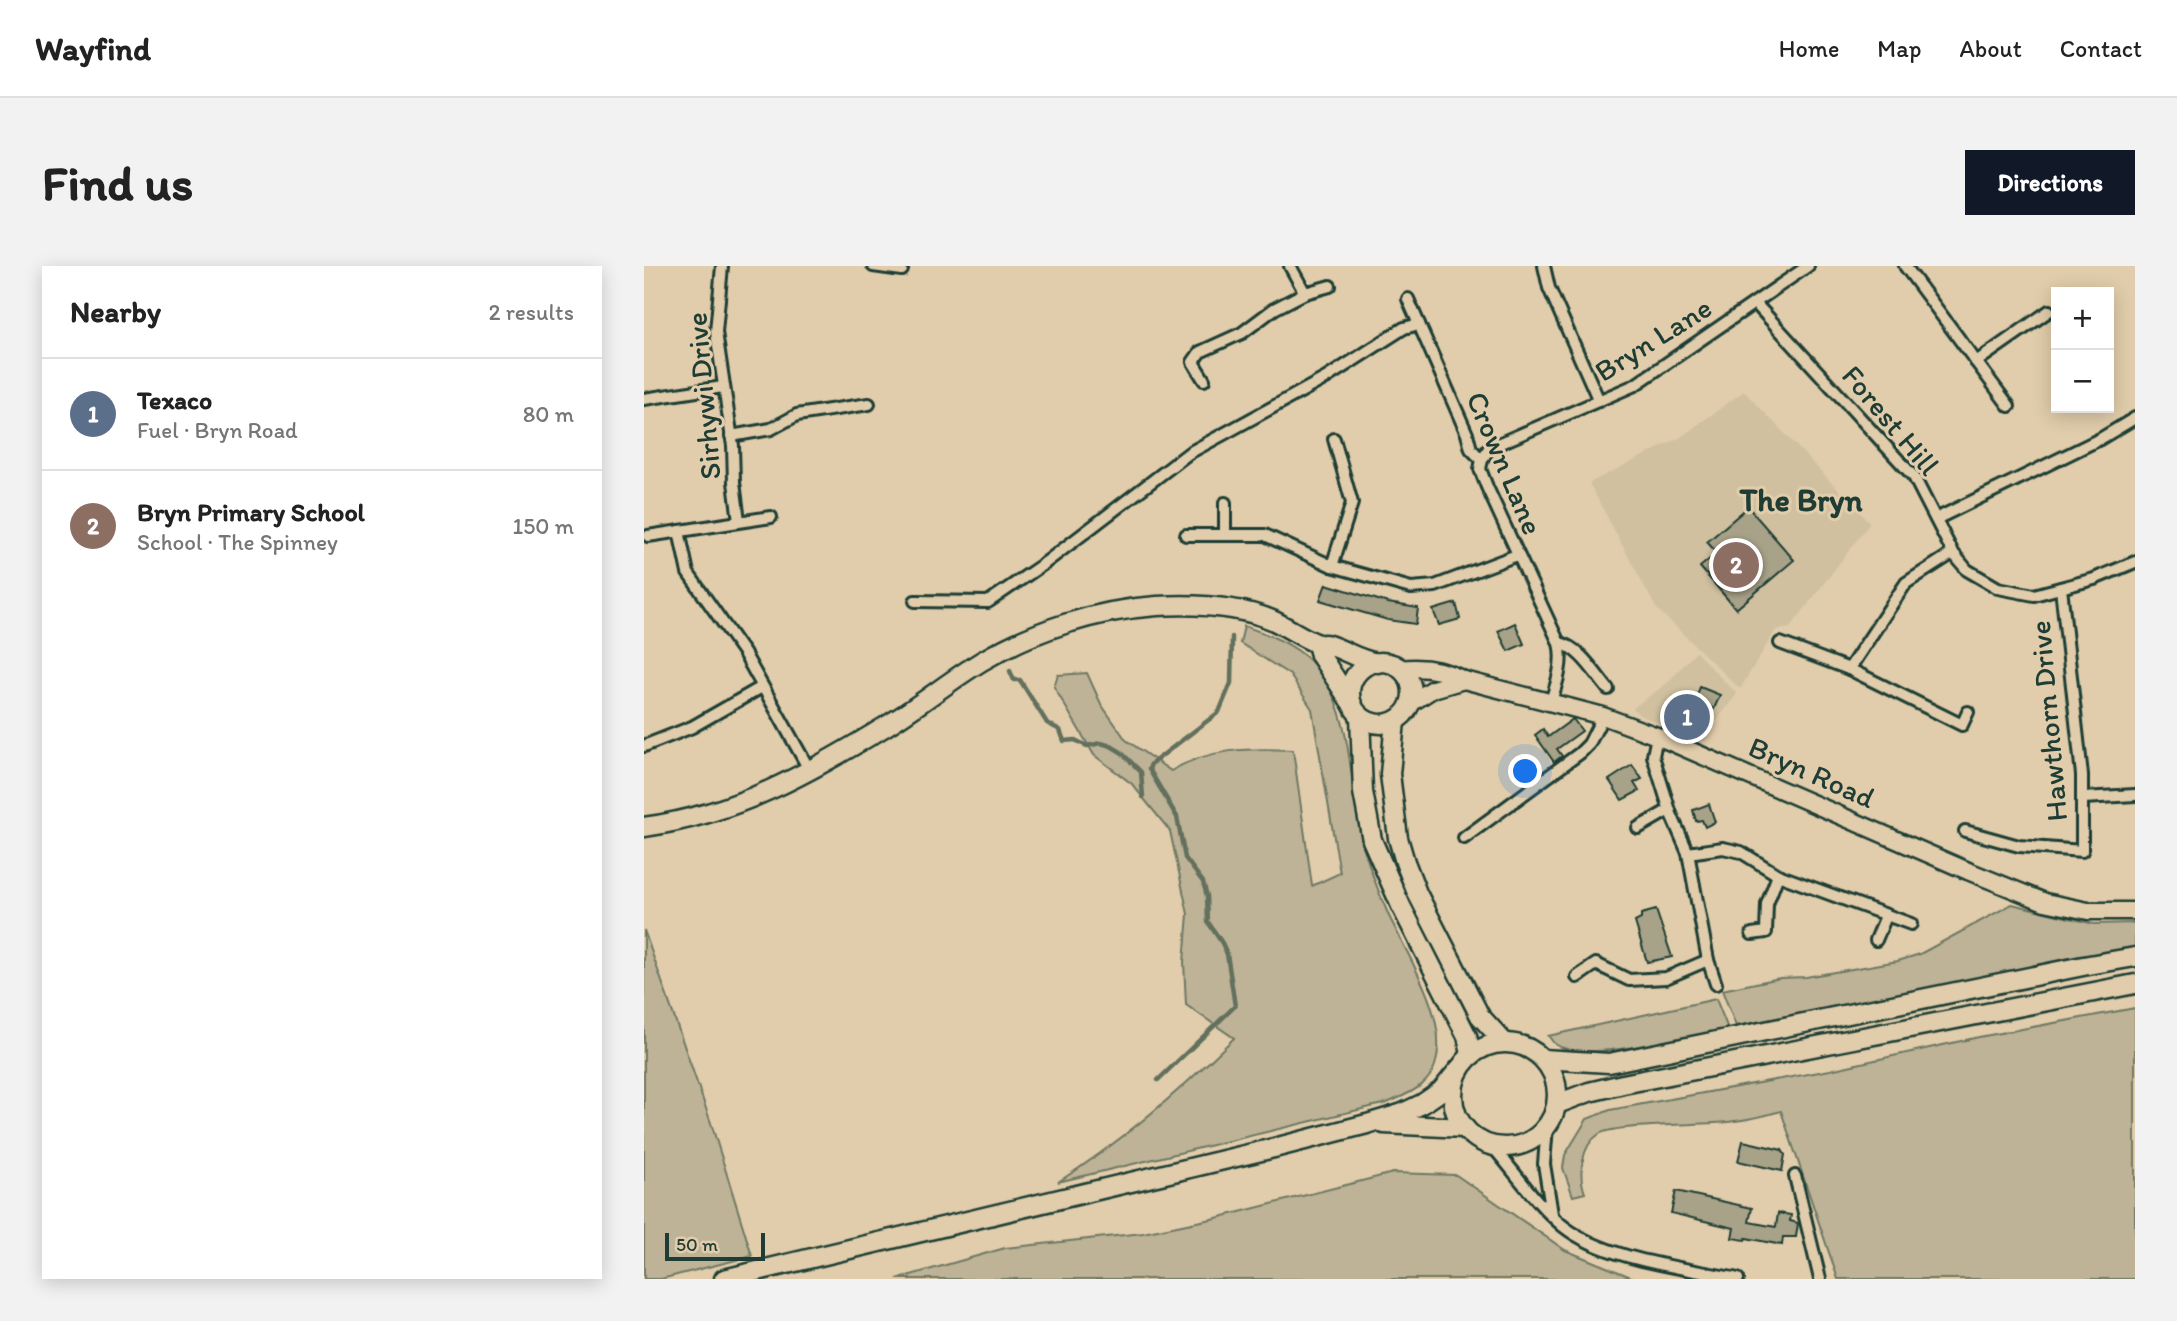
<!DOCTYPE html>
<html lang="en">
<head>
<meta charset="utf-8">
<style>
	body { margin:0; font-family:Itim,sans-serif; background:#f2f2f2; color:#222 }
	.controls { position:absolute; right:21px; top:21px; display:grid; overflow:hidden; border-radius:0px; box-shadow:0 4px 18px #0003 }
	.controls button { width:63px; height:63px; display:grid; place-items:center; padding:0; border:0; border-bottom:2px solid #e0e0e0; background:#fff; color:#222; font:35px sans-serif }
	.scale { position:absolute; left:21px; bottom:18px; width:100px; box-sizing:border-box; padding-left:7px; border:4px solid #1f3d34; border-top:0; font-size:19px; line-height:24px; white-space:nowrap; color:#1f3d34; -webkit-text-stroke:5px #e1cdab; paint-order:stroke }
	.you { position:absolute; left:882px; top:506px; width:24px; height:24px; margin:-18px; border:5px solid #fff; border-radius:50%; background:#1a73e8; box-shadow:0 0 0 10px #1a73e833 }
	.badge { display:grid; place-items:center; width:46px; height:46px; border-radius:50%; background:#111827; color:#fff; font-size:23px; font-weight:700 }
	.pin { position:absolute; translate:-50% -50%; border:4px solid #fff; box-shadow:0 2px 7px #0006 }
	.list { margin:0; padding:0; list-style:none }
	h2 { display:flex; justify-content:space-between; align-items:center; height:91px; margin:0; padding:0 28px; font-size:30px }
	h2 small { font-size:23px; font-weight:400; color:#767676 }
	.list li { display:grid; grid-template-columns:46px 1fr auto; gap:21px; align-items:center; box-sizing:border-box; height:112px; padding:0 28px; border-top:2px solid #e0e0e0 }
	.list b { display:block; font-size:26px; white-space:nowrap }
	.list p { margin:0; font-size:23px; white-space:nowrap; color:#767676 }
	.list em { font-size:23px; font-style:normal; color:#767676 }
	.map { position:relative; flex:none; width:1491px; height:1013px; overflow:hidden; border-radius:0px }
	header { display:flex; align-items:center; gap:42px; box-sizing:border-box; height:98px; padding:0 35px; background:#fff; border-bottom:2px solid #e0e0e0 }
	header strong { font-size:33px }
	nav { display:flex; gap:38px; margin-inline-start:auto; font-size:24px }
	.intro { display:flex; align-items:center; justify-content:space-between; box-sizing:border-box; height:168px; padding:0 42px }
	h1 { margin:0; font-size:49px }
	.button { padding:18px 32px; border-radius:0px; background:#111827; color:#fff; font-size:24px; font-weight:700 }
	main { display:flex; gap:42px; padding:0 42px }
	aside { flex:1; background:#fff; border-radius:0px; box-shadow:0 4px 18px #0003 }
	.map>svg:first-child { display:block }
</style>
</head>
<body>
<header>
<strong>Wayfind</strong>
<nav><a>Home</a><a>Map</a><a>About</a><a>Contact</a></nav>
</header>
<div class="intro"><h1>Find us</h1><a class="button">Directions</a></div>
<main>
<aside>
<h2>Nearby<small>2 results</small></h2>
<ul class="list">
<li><span class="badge" style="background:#5c6f8a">1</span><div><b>Texaco</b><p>Fuel · Bryn Road</p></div><em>80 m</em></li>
<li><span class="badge" style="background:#8d6e63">2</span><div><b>Bryn Primary School</b><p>School · The Spinney</p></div><em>150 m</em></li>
</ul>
</aside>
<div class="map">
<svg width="1491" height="1013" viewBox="0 0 1491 1013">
	<rect width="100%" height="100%" fill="#e1cdab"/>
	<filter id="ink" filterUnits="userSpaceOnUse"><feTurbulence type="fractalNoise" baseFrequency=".0143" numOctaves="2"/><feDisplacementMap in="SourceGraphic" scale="14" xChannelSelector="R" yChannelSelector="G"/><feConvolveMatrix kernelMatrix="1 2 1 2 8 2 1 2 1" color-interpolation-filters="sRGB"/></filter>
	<g filter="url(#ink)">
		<!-- built -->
		<g fill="#d0c0a0">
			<polygon points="1100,125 1226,257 1146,362 1132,364 1096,423 1012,342 945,217 1037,171"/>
			<polygon points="1052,386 1093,428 1063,467 1061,475 995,449 989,442 1022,418"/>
		</g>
		<!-- green -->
		<g fill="#beb396" stroke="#6e7865" stroke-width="2">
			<path d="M600,360C631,371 660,381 679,410C709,458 705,516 717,569C722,594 735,627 745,650C763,688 797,741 794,783C792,818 770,825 743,837L414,916C479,875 536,825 590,772L542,739L540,696L544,648L526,565L488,518L450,489L410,421L414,409L443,407L457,438L482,474L527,505C564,482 606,482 649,484L668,620L696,607L668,443L646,409L596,377Z"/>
			<polygon points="1368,638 1450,658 1491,657 1491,681 1092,760 1078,724 1136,712 1162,711 1254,695 1276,688"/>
			<polygon points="0,664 67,857 108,990 17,1013 0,1013"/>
			<path d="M1072,733L1084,763C1049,769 938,798 911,778C908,776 907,772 904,770Z"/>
			<path d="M1491,742V1013H1194L1137,845C1120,850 1102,854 1084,856C1060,859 971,858 955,868C937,880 934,909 941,927L929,930L919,902L921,889L943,853L966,844L1186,804L1335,771Z"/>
			<polygon points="749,907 812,909 921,984 992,1013 253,1013 361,982 499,967 572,952"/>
		</g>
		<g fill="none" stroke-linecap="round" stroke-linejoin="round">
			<!-- stream -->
			<g stroke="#626f5d" stroke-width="4.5">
				<polyline points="366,405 370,414 376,414 403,457 416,464 420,475 431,474 443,480 457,477 467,480 477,486 497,506 499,531"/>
				<polyline points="514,814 591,740 583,688 578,677 564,656 563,630 559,616 541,592 533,551 505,503 507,498 575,446 587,417 588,371"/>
			</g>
		</g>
		<!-- building -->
		<g fill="#a8a288" stroke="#1f3d34" stroke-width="2" fill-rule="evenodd">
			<path d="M1104,241L1150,294L1092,343L1056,301L1073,287L1063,276ZM1098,279L1116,301L1100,314L1082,292Z"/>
			<polygon points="682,318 744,337 774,342 772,358 744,354 676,334"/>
			<polygon points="812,337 816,353 795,359 789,344"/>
			<polygon points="871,357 880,378 864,385 854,365"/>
			<polygon points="1056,421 1076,429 1070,443 1051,435"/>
			<polygon points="929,453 938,465 913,483 918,490 910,496 891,469 899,463 904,471"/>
			<polygon points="988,499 998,513 990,517 995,525 978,534 965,514"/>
			<polygon points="1065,538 1071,556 1061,561 1058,554 1052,555 1049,544"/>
			<polygon points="1012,644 1028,691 1003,696 991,656 997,653 997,648"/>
			<polygon points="1099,875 1138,884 1141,889 1138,905 1094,895"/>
			<polygon points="1032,925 1108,942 1105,956 1132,961 1134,947 1147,949 1146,955 1154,957 1152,971 1139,971 1138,979 1102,972 1101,974 1088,972 1090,962 1027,947"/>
		</g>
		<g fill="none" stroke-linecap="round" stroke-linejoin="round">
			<!-- street casing -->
			<g stroke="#1f3d34" stroke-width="16">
				<g id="street">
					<polyline points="78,0 72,66 89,180 90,216 95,255"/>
					<polyline points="229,0 258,4"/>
					<polyline points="646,0 661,27 686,20"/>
					<polyline points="900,0 905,22 955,135"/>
					<polyline points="1261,0 1365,140"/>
					<path d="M764,33L823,168L827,183L838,194L836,203L843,221L915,377C920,396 913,417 907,435"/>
					<polyline points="1111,37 1270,211 1309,287 1323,304 1354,322 1390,329 1450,313 1491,296"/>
					<polyline points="1332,96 1405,45"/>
					<polyline points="560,114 549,96 556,86 598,67 630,43 661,27"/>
					<polyline points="0,133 79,121"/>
					<polyline points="87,170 127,163 153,149 225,138"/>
					<polyline points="838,194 845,182 991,119 1164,0"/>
					<polyline points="581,237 581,269"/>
					<polyline points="1292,253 1456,173 1491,152"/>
					<polyline points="35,265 44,307 100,387 166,505"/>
					<polyline points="542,269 621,269 688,300 767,322 791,320 873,289"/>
					<polyline points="4,270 127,251"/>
					<polyline points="688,300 708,237 690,173"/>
					<polyline points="271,335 344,336 401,297 545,187 682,112 760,62 775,58"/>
					<path d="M915,377C936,381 951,408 964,423"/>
					<polyline points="1136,377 1205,403 1318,459 1324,446"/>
					<polyline points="1205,403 1262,317 1309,287"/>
					<polyline points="1013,470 1009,490 1027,548 1044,587 1064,694 1072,718"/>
					<polyline points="0,480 48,461 118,421"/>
					<polyline points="1439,532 1491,529"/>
					<polyline points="994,562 1025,544"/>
					<polyline points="1321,565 1375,580 1438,585 1438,509 1417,322"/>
					<polyline points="820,572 936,487 945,478 959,450"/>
					<polyline points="1044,587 1079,582 1097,586 1134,609 1267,658"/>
					<polyline points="1108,668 1122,666 1123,638 1134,609"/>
					<polyline points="1232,674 1242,650"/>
					<polyline points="933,711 952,698 985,714 1022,712 1064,694"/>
					<polyline points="903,860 900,898 908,948"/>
					<path d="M848,880C871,906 892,938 919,960C961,994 1041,1002 1094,1013"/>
					<polyline points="1151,910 1176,1013"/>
				</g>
			</g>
			<!-- secondary casing -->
			<g stroke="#1f3d34" stroke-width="21">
				<g id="secondary">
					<path d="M756,403C779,400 800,404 820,414L959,450L1013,470L1324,605L1401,636L1444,645H1491"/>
					<polyline points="767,437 789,423 820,414"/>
				</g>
			</g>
			<!-- primary casing -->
			<g stroke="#1f3d34" stroke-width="23">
				<g id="primary">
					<polyline points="673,378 676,389 706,435"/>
					<circle cx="737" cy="427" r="31"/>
					<polyline points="716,450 719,526 728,574 757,640 823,770 827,788"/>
					<polyline points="751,455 746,508 754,572 761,596 773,627 836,750 860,776"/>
					<path d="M0,561C92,548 164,508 242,460C275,440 305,415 338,395C390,364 453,344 513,340C550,338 594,340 628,354C642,360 663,375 675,378C682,380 678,376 685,379C703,385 714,394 734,397"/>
					<circle cx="861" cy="829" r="52"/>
					<polyline points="899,793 965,797 1439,700 1491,691"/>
					<polyline points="913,838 945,826 979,818 1491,718"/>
					<polyline points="740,858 820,862"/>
					<polyline points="80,1013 630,882 723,858 759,847 778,838 797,825 815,803"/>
				</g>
			</g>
			<!-- street -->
			<use href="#street" stroke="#e1cdab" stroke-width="10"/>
			<!-- secondary -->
			<use href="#secondary" stroke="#e1cdab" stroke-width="16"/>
			<!-- primary -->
			<use href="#primary" stroke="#e1cdab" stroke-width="18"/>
		</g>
	</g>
	<g text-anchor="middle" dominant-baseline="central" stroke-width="6" stroke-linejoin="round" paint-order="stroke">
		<!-- street labels -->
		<g font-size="30" fill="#1f3d34" stroke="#e1cdab">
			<text transform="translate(1009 73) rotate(-32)">Bryn Lane</text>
			<text transform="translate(59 130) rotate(-95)">Sirhywi Drive</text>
			<text transform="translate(1247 154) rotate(50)">Forest Hill</text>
			<text transform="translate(861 197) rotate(67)">Crown Lane</text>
			<text transform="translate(1404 455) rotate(-95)">Hawthorn Drive</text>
			<text transform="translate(1168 506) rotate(24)">Bryn Road</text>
		</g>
		<!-- neighbourhood labels -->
		<g font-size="32" font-weight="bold" fill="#1f3d34" stroke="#e1cdab">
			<text x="1157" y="234">The Bryn</text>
		</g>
	</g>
</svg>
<div class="controls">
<button>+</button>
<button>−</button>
</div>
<div class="scale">50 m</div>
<div class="you"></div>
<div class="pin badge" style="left:1043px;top:451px;background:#5c6f8a">1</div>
<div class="pin badge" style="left:1092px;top:299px;background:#8d6e63">2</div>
</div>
</main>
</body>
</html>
